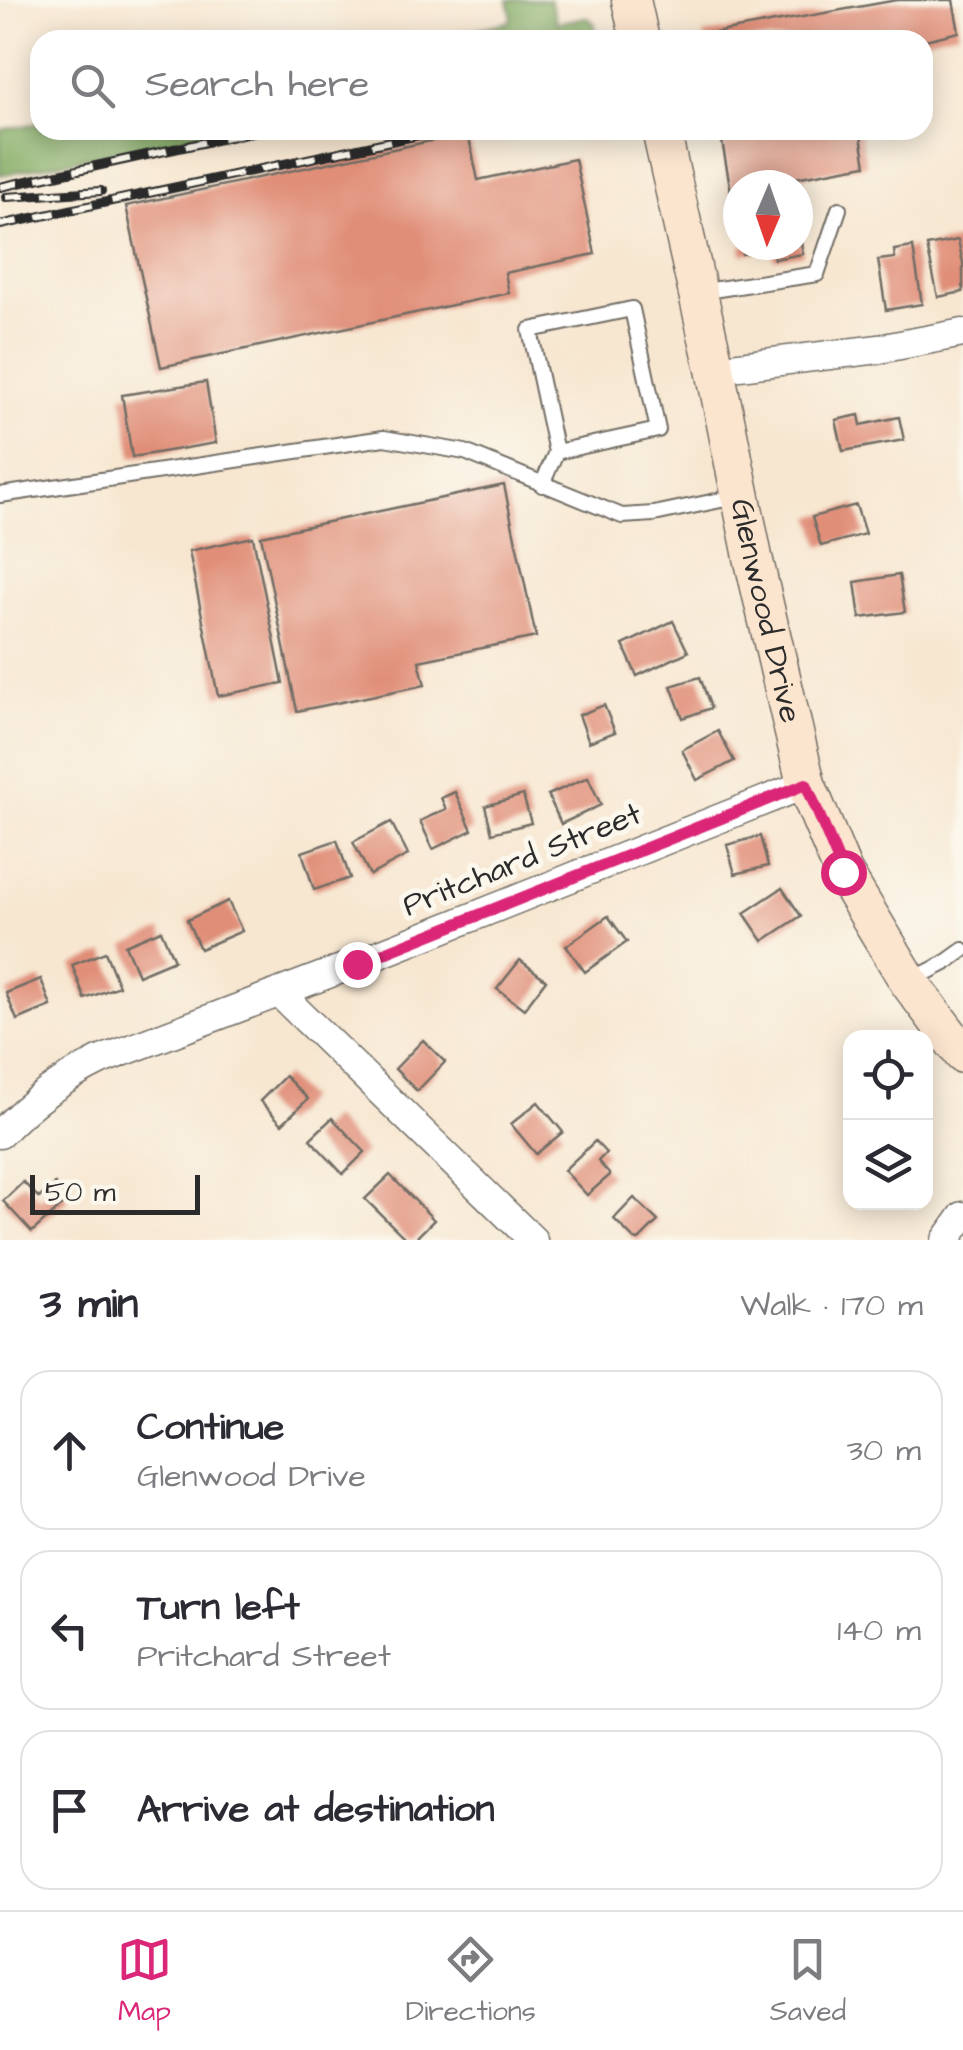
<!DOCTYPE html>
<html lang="en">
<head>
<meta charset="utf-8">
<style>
	body { margin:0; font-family:"Architects Daughter",sans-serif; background:#f2f2f3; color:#2b2b33 }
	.controls { position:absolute; right:30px; bottom:30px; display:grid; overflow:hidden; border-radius:20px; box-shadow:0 5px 25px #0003 }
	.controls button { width:90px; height:90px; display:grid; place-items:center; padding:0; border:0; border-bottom:2px solid #e1e1e2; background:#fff; color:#2b2b33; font:50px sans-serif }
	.compass { position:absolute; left:723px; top:170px; width:90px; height:90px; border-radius:50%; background:#fff; box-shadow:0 5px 25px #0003; rotate:182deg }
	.scale { position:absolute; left:30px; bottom:25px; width:170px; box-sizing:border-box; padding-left:10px; border:5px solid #2b2b2b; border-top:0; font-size:28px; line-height:35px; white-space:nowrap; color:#2b2b2b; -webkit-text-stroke:8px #fbf7ec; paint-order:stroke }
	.stop { position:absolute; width:30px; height:30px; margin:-22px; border:8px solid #db2777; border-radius:50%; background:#fff }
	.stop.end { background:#db2777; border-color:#fff; box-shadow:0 2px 10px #0008 }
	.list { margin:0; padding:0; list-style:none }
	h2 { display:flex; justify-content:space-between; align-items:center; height:130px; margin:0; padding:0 40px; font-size:42px }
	h2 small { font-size:32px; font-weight:400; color:#7c7c81 }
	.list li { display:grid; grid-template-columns:65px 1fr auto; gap:30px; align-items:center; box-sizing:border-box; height:160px; margin:0 20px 20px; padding:0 20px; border:2px solid #e1e1e2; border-radius:30px }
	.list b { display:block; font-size:38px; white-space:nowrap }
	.list p { margin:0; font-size:32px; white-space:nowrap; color:#7c7c81 }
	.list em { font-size:32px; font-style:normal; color:#7c7c81 }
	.icon { flex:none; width:55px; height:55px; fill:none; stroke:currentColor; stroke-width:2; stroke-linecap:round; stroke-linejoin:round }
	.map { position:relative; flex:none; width:963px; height:1240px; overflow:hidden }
	.search { position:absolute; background:#fff; box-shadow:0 5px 25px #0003; left:30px; right:30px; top:30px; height:110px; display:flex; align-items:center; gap:25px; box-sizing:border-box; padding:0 35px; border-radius:30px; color:#7c7c81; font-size:38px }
	.sheet { height:670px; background:#fff }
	nav { display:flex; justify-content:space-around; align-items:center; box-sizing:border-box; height:140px; border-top:2px solid #e1e1e2; background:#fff; font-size:28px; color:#7c7c81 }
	nav a { display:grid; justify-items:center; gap:5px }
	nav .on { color:#db2777 }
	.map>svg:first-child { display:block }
</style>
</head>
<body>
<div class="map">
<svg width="963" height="1240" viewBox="0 0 963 1240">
	<rect width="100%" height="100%" fill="#fbf7ec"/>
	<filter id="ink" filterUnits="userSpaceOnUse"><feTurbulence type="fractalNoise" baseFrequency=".01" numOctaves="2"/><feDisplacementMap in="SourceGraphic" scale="20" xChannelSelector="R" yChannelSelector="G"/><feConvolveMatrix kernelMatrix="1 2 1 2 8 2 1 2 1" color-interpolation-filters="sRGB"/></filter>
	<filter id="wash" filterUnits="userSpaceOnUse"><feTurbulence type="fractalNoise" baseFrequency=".0048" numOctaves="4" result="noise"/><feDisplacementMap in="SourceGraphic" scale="40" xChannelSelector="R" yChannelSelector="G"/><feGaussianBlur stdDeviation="2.25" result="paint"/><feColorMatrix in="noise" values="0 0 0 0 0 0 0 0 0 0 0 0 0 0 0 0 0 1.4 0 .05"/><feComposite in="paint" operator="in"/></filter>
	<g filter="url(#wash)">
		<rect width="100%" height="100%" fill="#f7e7d1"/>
		<!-- forest -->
		<g fill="#83ac64" stroke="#576c48" stroke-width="2.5">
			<polygon points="508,0 550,0 557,23 586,17 594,23 598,40 428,40 509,22 512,17"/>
			<polygon points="40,123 40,130 226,130 0,175 0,130"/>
		</g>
		<g id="blocks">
			<!-- building -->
			<g fill="#e08e78">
				<polygon points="897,0 953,0 959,32 925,40 704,40 703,35"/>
				<polygon points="720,130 860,130 866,165 790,179 791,185 738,185 738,219 736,220"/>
				<polygon points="468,133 478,180 575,159 595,254 505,273 509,293 161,367 126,206"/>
				<polygon points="800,236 803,254 774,259 772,249 742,254 741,245 798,245 798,237"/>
				<polygon points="958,240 963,263 963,292 938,297 927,246"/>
				<polygon points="913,247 922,304 886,310 878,260 895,258 894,250"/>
				<polygon points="206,382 216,443 132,457 122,395"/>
				<polygon points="859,415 861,425 899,417 904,440 843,451 836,420"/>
				<polygon points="504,485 536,637 419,661 425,685 297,711 261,536"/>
				<polygon points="856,505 865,534 821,546 812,517"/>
				<polygon points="253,537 283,683 218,696 189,551"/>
				<polygon points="899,575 905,612 860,618 855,582"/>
				<polygon points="673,621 688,652 637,676 623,645"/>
				<polygon points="700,677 711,708 683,718 671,686"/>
				<polygon points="604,705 615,732 589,742 579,715"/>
				<polygon points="718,731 734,761 697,780 682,750"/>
				<polygon points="588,777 601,805 561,824 548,795"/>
				<polygon points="455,792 472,830 433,849 420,821 446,809 441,798"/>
				<polygon points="523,795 531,823 492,833 485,806"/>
				<polygon points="391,822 408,855 370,875 353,842"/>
				<polygon points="760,836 768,866 735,874 727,845"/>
				<polygon points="337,840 350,878 314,890 302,852"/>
				<polygon points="782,888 801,916 763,941 744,913"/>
				<polygon points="228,901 242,931 200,949 187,920"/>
				<polygon points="608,916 627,942 585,972 566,946"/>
				<polygon points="161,930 174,960 138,975 125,945"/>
				<polygon points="105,952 119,986 85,999 72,965"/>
				<polygon points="520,960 546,980 524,1009 497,989"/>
				<polygon points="41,979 51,1006 17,1020 6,993"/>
				<polygon points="423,1040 445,1062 417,1091 395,1069"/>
				<polygon points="285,1076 308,1099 282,1124 260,1101"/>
				<polygon points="538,1102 563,1132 536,1154 511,1124"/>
				<polygon points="332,1118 365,1152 343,1174 310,1139"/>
				<polygon points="595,1141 606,1153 598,1161 610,1175 587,1195 564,1170"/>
				<polygon points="390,1175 434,1220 414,1240 407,1240 365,1199"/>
				<polygon points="23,1182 39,1198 55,1184 69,1199 32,1232 3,1201"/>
				<polygon points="634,1198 658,1221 639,1240 635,1240 614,1219"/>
			</g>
		</g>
	</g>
	<g filter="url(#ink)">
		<use href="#blocks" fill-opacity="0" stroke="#726d65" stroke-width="2.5"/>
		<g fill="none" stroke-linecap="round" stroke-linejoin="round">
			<!-- lane casing -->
			<g stroke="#726d65" stroke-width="18">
				<g id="lane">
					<polyline points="699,292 817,274 839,209"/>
					<polyline points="542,485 556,452 530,330 632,309 658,430 556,452"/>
					<polyline points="0,495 384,438 465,452 622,516 654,514 740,496"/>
					<polyline points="912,980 945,963 963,950"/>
				</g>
			</g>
			<!-- street casing -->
			<g stroke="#726d65" stroke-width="31">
				<g id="street">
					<polyline points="715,369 879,349 963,333"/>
					<polyline points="279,993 533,1240"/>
					<path d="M0,1134C29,1103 62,1079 101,1060L357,963L806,784"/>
					<polyline points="946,1240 963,1216"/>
				</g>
			</g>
			<!-- secondary casing -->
			<g stroke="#726d65" stroke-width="41">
				<g id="secondary">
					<polyline points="631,0 640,40"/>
					<path id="s1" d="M661,130L715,369L753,557L806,784L843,872L909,982L963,1054"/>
				</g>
			</g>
			<!-- lane -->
			<use href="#lane" stroke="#fff" stroke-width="14"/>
			<!-- street -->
			<use href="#street" stroke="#fff" stroke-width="28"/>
			<!-- secondary -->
			<use href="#secondary" stroke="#fce5cf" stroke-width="38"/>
			<!-- rail casing -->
			<g stroke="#2b2b2b" stroke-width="10">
				<g id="rail">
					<polyline points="0,187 261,130"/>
					<polyline points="6,197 101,191"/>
					<polyline points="0,225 442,130"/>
				</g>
			</g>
			<!-- rail -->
			<use href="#rail" stroke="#fbf7ec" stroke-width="6" stroke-dasharray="19" stroke-linecap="butt"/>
		</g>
	</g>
	<g fill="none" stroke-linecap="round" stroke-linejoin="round" filter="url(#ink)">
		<!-- route -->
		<polyline stroke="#db2777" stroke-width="12" points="357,964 806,784 843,872"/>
	</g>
	<g text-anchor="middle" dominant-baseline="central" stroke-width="10" stroke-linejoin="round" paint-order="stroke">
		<!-- street labels -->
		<g font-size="32" fill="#2b2b2b" stroke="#fbf7ec">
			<text stroke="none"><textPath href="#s1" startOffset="492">Glenwood Drive</textPath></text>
			<text transform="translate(522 860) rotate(-22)">Pritchard Street</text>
		</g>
	</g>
</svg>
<div class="controls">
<button><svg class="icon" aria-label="locate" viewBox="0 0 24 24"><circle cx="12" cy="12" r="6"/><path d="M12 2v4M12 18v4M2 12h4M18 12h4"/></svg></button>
<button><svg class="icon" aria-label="layers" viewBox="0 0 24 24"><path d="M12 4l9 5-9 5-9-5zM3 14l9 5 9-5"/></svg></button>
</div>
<svg class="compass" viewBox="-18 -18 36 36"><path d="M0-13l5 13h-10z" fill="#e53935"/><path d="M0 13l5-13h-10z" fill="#7c7c81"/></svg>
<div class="scale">50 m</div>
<div class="stop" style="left:843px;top:872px"></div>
<div class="stop end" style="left:357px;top:964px"></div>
<div class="search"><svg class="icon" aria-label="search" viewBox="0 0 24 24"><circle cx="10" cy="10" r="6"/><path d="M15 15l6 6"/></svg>Search here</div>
</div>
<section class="sheet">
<h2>3 min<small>Walk · 170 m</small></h2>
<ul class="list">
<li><svg class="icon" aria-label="ahead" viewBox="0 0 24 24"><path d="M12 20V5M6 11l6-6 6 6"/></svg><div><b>Continue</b><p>Glenwood Drive</p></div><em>30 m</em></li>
<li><svg class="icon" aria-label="left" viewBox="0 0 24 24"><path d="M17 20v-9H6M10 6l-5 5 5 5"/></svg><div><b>Turn left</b><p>Pritchard Street</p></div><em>140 m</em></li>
<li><svg class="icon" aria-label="arrive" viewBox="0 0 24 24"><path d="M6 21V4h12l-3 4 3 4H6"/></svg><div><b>Arrive at destination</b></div></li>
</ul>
</section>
<nav>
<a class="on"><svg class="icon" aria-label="map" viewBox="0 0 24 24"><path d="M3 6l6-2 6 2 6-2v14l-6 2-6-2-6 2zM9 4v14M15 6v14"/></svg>Map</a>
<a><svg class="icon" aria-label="directions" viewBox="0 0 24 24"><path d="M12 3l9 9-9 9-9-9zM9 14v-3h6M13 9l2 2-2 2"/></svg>Directions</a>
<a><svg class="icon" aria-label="saved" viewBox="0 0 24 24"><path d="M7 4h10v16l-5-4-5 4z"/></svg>Saved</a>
</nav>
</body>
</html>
